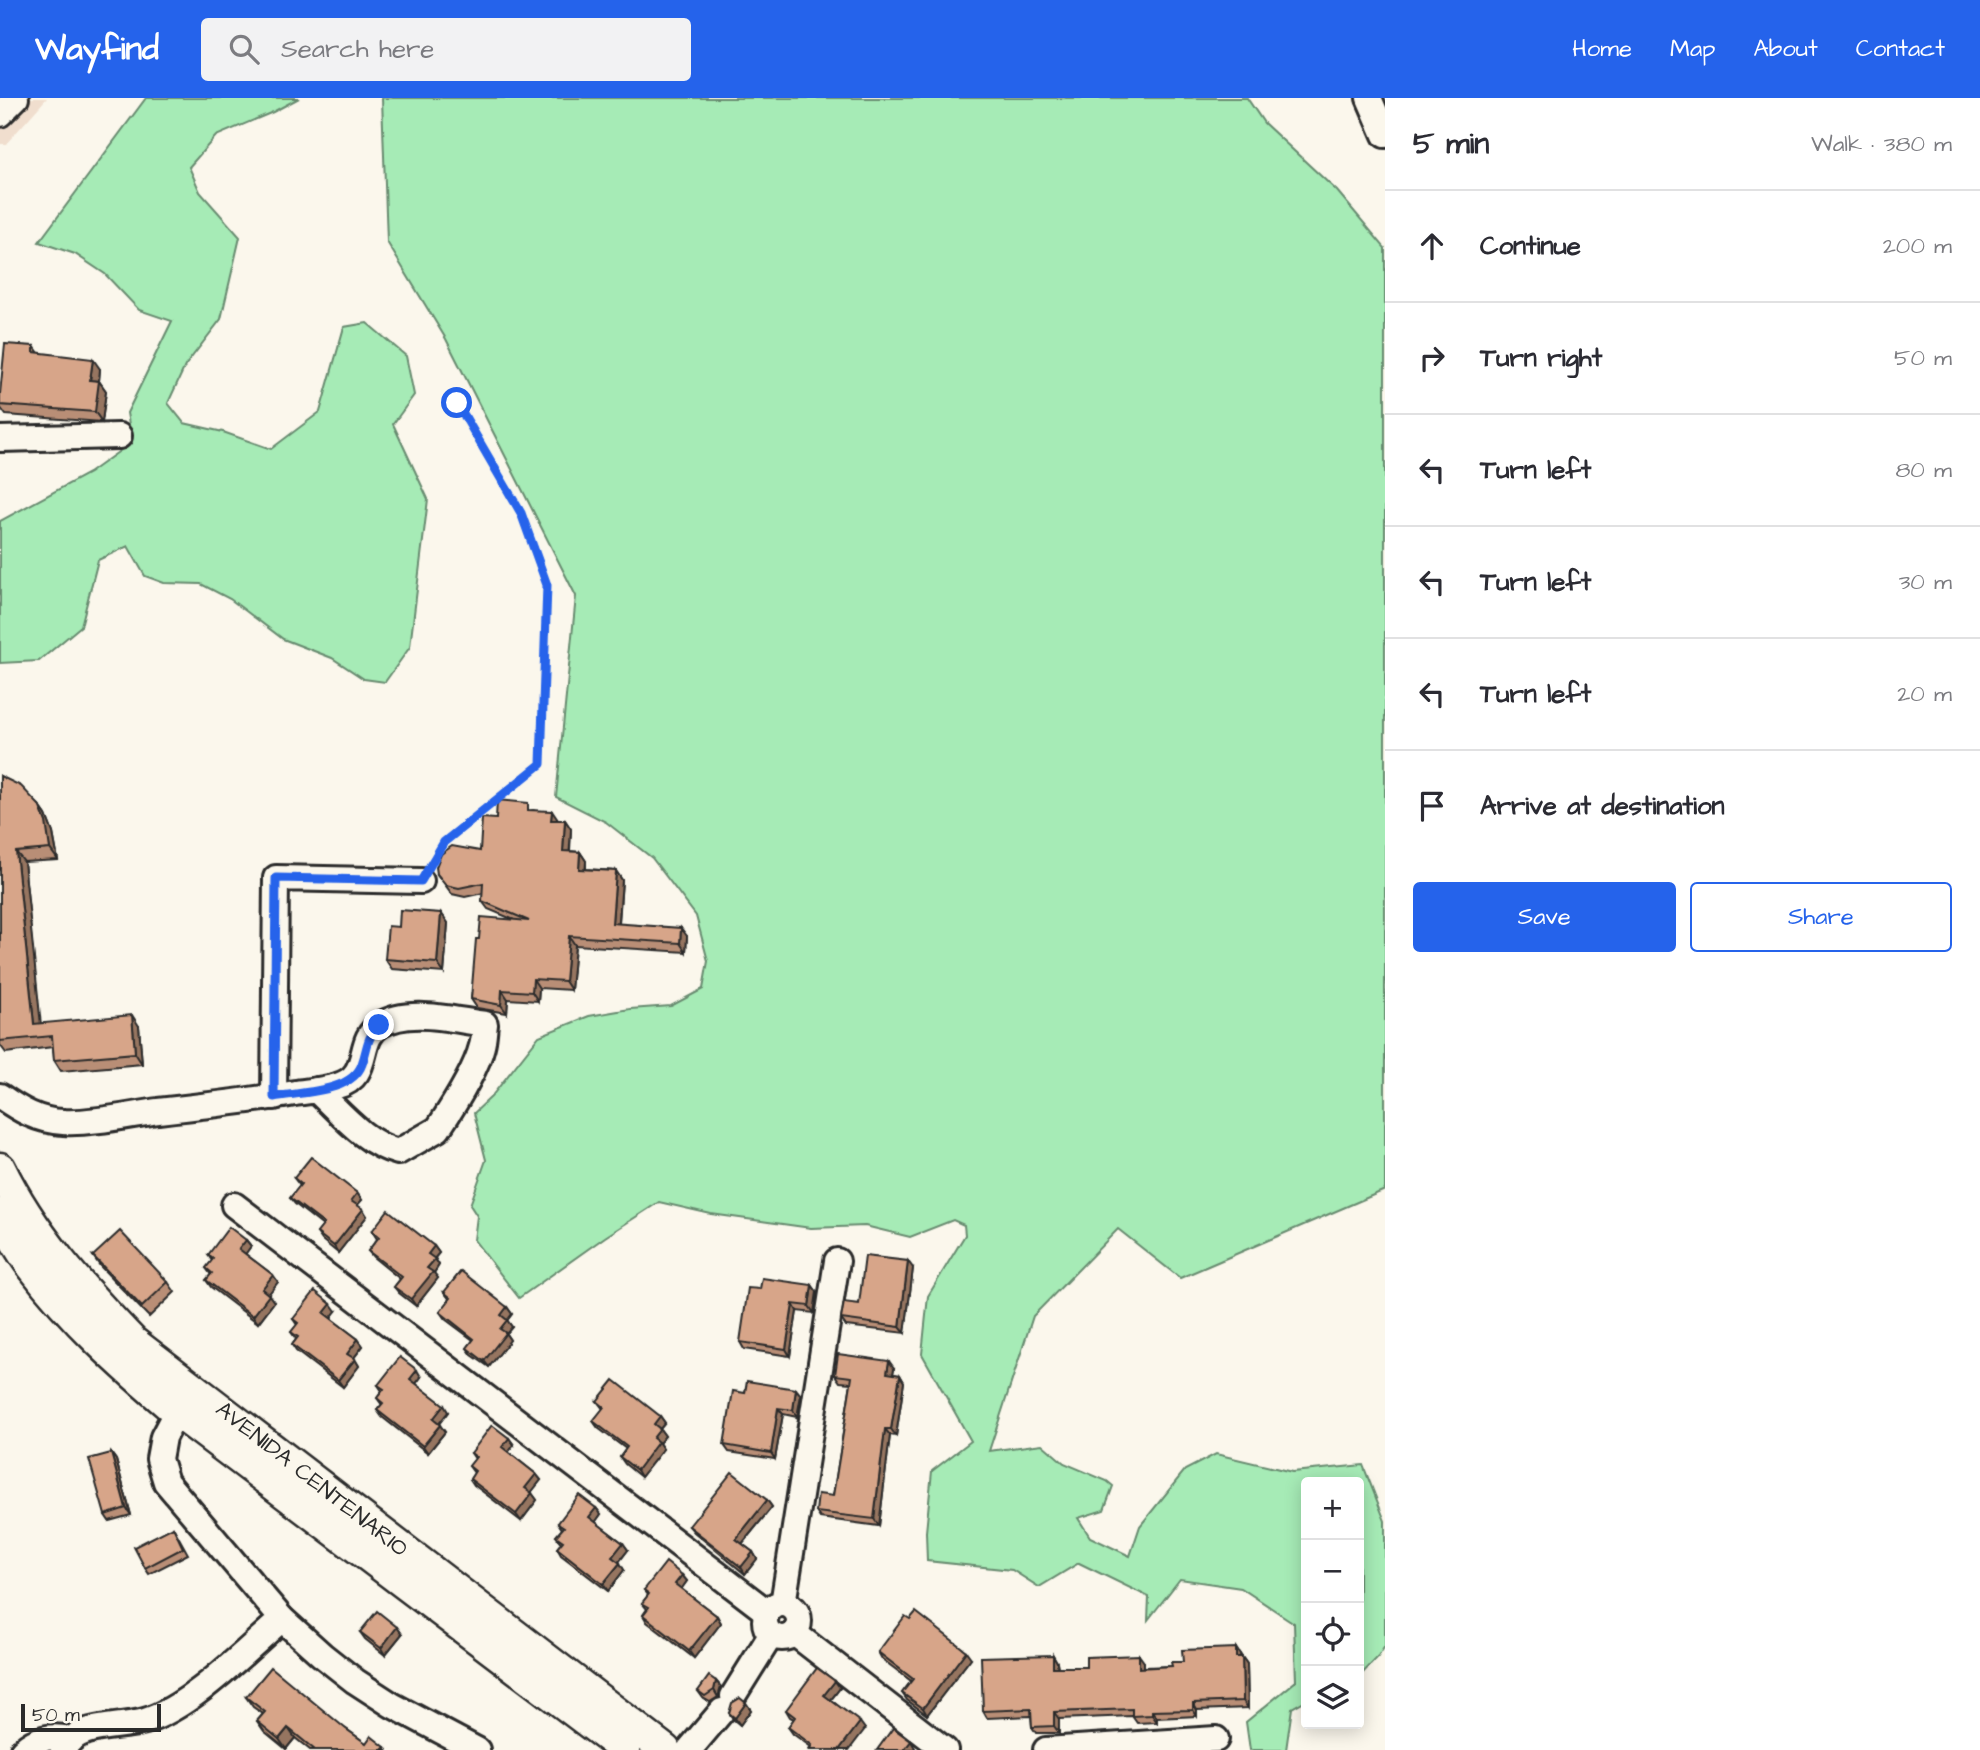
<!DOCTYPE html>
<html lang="en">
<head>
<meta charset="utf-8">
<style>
	body { margin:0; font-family:"Architects Daughter",sans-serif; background:#f2f2f3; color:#2b2b33 }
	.controls { position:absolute; right:21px; bottom:21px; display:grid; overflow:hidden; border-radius:7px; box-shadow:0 4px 18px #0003 }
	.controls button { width:63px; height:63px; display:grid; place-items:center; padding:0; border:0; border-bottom:2px solid #e1e1e2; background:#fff; color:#2b2b33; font:35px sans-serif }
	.scale { position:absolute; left:21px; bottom:18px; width:140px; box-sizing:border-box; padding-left:7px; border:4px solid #2b2b2b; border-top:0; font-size:19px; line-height:24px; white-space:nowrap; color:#2b2b2b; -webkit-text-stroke:5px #fbf7ec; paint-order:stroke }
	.stop { position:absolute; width:21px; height:21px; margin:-16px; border:5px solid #2563eb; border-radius:50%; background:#fff }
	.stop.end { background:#2563eb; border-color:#fff; box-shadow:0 2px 7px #0008 }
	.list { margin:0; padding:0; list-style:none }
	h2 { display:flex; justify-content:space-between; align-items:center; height:91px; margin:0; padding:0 28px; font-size:30px }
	h2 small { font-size:23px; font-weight:400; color:#7c7c81 }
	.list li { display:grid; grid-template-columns:46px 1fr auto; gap:21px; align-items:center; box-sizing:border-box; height:112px; padding:0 28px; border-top:2px solid #e1e1e2 }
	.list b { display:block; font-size:26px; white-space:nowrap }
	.list em { font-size:23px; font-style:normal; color:#7c7c81 }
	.actions { display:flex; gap:14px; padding:21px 28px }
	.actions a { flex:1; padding:16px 0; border:2px solid #2563eb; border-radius:7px; text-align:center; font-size:24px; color:#2563eb }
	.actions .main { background:#2563eb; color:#fff }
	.icon { flex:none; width:38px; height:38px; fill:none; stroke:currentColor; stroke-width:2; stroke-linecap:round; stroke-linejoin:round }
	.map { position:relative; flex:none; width:1385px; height:1652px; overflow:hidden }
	header { display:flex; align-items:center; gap:42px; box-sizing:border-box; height:98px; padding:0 35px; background:#2563eb; color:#fff }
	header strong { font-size:33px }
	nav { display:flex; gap:38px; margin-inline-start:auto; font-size:24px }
	.search { width:490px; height:63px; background:#f2f2f3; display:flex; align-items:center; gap:18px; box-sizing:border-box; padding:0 24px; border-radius:7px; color:#7c7c81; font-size:26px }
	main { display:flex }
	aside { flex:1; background:#fff }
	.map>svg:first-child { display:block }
</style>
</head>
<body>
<header>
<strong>Wayfind</strong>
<div class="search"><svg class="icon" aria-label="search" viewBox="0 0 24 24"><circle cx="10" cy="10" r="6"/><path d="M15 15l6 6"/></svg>Search here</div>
<nav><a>Home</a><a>Map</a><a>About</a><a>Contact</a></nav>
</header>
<main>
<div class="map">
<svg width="1385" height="1652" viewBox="0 0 1385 1652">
	<rect width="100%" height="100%" fill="#fbf7ec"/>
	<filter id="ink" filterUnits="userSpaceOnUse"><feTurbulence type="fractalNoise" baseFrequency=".0143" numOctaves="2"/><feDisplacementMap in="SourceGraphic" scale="14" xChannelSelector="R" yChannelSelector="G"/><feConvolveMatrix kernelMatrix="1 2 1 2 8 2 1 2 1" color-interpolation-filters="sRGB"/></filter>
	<g filter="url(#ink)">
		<!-- built -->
		<polygon fill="#f0dece" points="0,0 47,0 6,46 0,46"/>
		<!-- green -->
		<g fill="#a6ebb6" stroke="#688b70" stroke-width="2">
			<polygon points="146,0 299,0 273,14 216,38 189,69 200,94 240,139 221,221 185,268 168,305 184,325 223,334 271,351 320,314 344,229 367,225 406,258 414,297 393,326 428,401 410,549 385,584 364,581 332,560 283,541 230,501 201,486 164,485 145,478 128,448 98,462 81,528 39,563 0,565 0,423 89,375 132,344 127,315 172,223 139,212 105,176 75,156 39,144"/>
			<polygon points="382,0 1247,0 1264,25 1337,93 1385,150 1385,1092 1180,1180 1118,1131 1033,1218 989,1353 1042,1346 1064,1365 1107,1383 1113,1388 1104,1412 1078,1420 1090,1439 1130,1458 1140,1428 1185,1372 1216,1356 1292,1374 1363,1367 1385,1423 1385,1548 1378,1559 1359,1579 1359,1384 1306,1384 1306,1602 1292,1610 1286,1652 1250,1652 1246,1624 1296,1583 1294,1525 1241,1490 1180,1481 1148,1522 1149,1499 1079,1465 1039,1489 1012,1472 927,1463 926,1434 932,1373 971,1343 922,1256 928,1198 965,1137 964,1127 953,1122 910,1139 865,1128 811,1130 711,1116 659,1104 605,1139 519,1200 474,1142 477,1118 470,1107 486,1062 474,1015 491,999 539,938 589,918 630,911 671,908 703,891 708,863 696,818 652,760 606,724 556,699 576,498 446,241 387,144"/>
		</g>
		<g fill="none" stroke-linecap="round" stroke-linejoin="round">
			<!-- minor casing -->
			<g stroke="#2b2b2b" stroke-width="30">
				<g id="minor">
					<polyline points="1369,0 1385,37"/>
					<polyline points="0,16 16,0"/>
					<polyline points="0,341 119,338"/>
					<path d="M0,998C20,1012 38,1023 63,1024C89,1026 130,1017 158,1013C204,1008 250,1003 295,995C309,993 324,992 337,988C373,978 355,942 380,927C409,909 453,922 485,926C484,933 484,941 482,948C476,972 452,1010 438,1031L398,1054C364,1045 341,1015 316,992"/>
					<polyline points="274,999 276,780 421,783"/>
					<polyline points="234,1107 767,1514"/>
					<polyline points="184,1299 163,1339 159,1361 166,1384 282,1521 322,1557 355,1583 392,1607 477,1652"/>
					<circle cx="782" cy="1523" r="17"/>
					<polyline points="783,1506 837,1163"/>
					<polyline points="794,1535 945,1652"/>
					<polyline points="733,1598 771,1537"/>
					<path d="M23,1652C36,1640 52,1637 68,1641"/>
					<path d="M63,1652C77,1624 118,1631 145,1623C191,1609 245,1553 282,1521"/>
					<polyline points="689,1652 722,1613"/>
					<polyline points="1046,1652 1216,1641"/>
				</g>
			</g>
			<!-- major casing -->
			<g stroke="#2b2b2b" stroke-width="35">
				<g id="major">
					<path d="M0,1070C32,1136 82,1191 133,1244L665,1652"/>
					<path d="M0,1116C10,1133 19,1151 31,1167C73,1223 123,1268 176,1313L625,1652"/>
				</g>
			</g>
			<!-- path -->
			<polyline stroke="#2b2b2b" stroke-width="3.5" stroke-dasharray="7 5" stroke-linecap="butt" points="431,766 444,744 541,666 547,487 521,415 457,305"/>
			<!-- minor -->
			<use href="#minor" stroke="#fbf7ec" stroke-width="24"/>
			<!-- major -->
			<use href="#major" stroke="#fbf7ec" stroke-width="30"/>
		</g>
		<!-- wall -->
		<g fill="#b98e76" stroke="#2b2b2b" stroke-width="2">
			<polygon points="34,248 39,255 100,271 99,283 106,293 102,324 6,317 0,309 0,296"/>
			<polygon points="0,678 39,707 46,717 53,735 58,762 24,764 40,925 139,928 142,966 61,973 54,962 53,949 6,955 0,947"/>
			<polygon points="533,712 558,722 565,722 571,731 570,753 580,754 586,763 586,771 616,773 622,782 619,826 687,838 686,854 575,847 571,892 539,890 538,903 508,901 507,915 477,910 471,901 479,841 512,821 488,811 482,803 483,795 465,799 452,796 437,776 480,753 496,721"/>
			<polygon points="441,815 448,825 444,875 392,871 385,861"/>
			<polygon points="294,1080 357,1095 362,1102 357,1107 367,1118 338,1155 322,1142 317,1135 323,1128 295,1106 290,1100 300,1088"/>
			<polygon points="372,1133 434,1148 439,1155 435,1160 439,1167 434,1175 438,1180 416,1208 399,1195 394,1189 400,1181 373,1159 368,1153 377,1141"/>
			<polygon points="246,1142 251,1148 245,1156 273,1177 278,1184 268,1196 274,1204 258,1225 211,1189 206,1182 211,1177 206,1170 212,1163 208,1157"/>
			<polygon points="93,1158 168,1184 175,1194 149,1219 100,1168"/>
			<polygon points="913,1170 905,1235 846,1228 841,1221"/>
			<polygon points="812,1187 817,1194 814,1215 797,1213 790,1258 744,1251 740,1244"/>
			<polygon points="444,1194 507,1209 512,1216 507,1222 512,1229 506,1236 510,1242 489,1269 472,1257 467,1250 473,1242 445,1221 440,1214 450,1202"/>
			<polygon points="336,1213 330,1220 358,1241 363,1248 354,1260 359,1268 343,1289 296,1253 292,1247 296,1241 291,1234 297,1227 293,1221"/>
			<polygon points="894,1270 893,1276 900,1277 904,1284 896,1338 890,1337 879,1428 820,1420 816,1414 833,1398 851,1285 840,1284 835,1277"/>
			<polygon points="421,1279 416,1286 448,1314 439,1326 445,1334 428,1355 382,1319 377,1312 382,1307 377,1300 382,1293 378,1287"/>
			<polygon points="745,1295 801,1297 797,1319 783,1316 775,1361 729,1354 724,1347"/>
			<polygon points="597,1303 660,1318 665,1325 660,1331 665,1338 659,1345 663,1351 641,1379 625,1366 620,1359 626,1351 598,1330 593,1323 603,1311"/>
			<polygon points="509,1340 514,1347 508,1354 536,1376 541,1382 531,1394 537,1402 521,1423 474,1387 470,1381 474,1375 469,1368 475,1361 471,1355"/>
			<polygon points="111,1355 116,1362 131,1417 109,1423 105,1417"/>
			<polygon points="767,1402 772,1409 742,1446 753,1454 757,1461 745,1476 694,1434 689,1428"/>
			<polygon points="596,1410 601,1416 595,1424 623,1445 628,1452 619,1464 624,1472 608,1493 561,1457 557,1450 561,1445 556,1438 562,1431 558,1425"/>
			<polygon points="173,1429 188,1456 149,1476 145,1470"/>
			<polygon points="682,1477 687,1483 681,1491 717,1518 721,1525 694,1560 647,1524 643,1517 647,1511 642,1505 648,1497 644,1492"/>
			<polygon points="910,1521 971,1560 927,1617 907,1602 902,1595 911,1583 882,1561 878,1554"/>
			<polygon points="397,1529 402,1536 385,1557 365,1541 360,1534"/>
			<polygon points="1240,1556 1241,1559 1242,1559 1247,1566 1248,1610 1197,1612 1197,1618 1157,1620 1157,1624 1137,1625 1132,1618 1059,1621 1059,1635 1036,1635 1032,1629 1031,1618 987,1620 983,1613 1053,1557 1057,1564 1058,1569 1086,1569 1144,1564 1144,1569 1172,1568 1183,1564"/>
			<polygon points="716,1583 721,1589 718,1599 710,1604 703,1600 698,1593"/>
			<polygon points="835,1583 840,1590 831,1602 865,1631 811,1649 793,1636 788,1629 794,1621 790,1619 786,1612"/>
			<polygon points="246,1599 346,1631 366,1645 385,1649 387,1652 310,1652 295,1640 286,1651 264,1633 257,1623 263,1616 253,1609"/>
			<polygon points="746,1605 751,1612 740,1627 734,1622 729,1615"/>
		</g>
		<!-- shaded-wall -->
		<g fill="#967460" stroke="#2b2b2b" stroke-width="2">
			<polygon points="93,261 100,271 99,283 106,293 102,324 95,314 90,282"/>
			<polygon points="39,707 46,717 53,735 58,762 50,751"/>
			<polygon points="552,713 558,722 551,722"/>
			<polygon points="565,722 571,731 569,762 563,753"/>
			<polygon points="16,754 24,764 42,937 34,926"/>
			<polygon points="580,754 586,763 585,779 579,771"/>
			<polygon points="616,773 622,782 618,834 612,825"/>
			<polygon points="441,815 448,825 444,875 437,865"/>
			<polygon points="681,830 687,838 686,854 680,845"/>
			<polygon points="569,838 575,847 571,892 565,883"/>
			<polygon points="533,881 539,890 538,903 532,894"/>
			<polygon points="502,892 508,901 507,915 501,907"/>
			<polygon points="132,917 139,928 142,966 135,955"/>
			<polygon points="357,1095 362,1102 356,1109 351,1103"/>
			<polygon points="363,1111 367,1118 338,1155 334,1148"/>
			<polygon points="246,1142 251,1148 244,1158 239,1151"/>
			<polygon points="434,1148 439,1155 433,1162 428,1156"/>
			<polygon points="435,1161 439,1167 434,1175 438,1180 416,1208 411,1201 427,1170"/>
			<polygon points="908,1163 913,1170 905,1235 900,1229"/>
			<polygon points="273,1177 278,1184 267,1198 262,1191"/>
			<polygon points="812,1187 817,1194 814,1215 809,1208"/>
			<polygon points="269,1197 274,1204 258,1225 253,1218"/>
			<polygon points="331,1206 336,1213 329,1222 324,1215"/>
			<polygon points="793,1206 797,1213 790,1258 786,1251"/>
			<polygon points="507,1209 512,1216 506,1224 501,1217"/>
			<polygon points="507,1222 512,1229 506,1236 510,1242 489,1269 484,1263 500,1231"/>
			<polygon points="358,1241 363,1248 352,1262 347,1256"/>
			<polygon points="355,1261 359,1268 343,1289 338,1282"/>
			<polygon points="889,1263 894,1270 892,1282 887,1275"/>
			<polygon points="417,1272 421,1279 414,1288 410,1281"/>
			<polygon points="900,1277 904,1284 896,1338 891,1331"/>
			<polygon points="796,1291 801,1297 797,1319 793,1312"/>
			<polygon points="444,1307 448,1314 437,1328 433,1321"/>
			<polygon points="778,1310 783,1316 775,1361 771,1355"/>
			<polygon points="660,1318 665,1325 658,1333 654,1326"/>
			<polygon points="440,1327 445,1334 428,1355 423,1348"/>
			<polygon points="660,1331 665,1338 659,1345 663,1351 641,1379 637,1372 653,1340"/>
			<polygon points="885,1331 890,1337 879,1428 874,1421"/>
			<polygon points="509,1340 514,1347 507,1356 502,1349"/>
			<polygon points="111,1355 116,1362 131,1417 126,1410"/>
			<polygon points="536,1376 541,1382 530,1396 525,1390"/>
			<polygon points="532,1395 537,1402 521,1423 516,1416"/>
			<polygon points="767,1402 772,1409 741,1447 736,1441"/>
			<polygon points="596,1410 601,1416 594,1426 589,1419"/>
			<polygon points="623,1445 628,1452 617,1466 612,1459"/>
			<polygon points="753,1454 757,1461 745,1476 741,1469"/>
			<polygon points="620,1465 624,1472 608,1493 603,1486"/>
			<polygon points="682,1477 687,1483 680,1493 675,1486"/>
			<polygon points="717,1518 721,1525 694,1560 689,1553"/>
			<polygon points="397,1529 402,1536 385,1557 381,1550"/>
			<polygon points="1236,1550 1240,1556 1241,1566 1236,1559"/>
			<polygon points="966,1553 971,1560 927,1617 923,1610"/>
			<polygon points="1053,1557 1057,1564 1058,1576 1053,1569"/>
			<polygon points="1139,1557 1144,1564 1144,1576 1139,1570"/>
			<polygon points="1242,1559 1247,1566 1248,1610 1243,1603"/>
			<polygon points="716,1583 721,1589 718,1599 714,1592"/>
			<polygon points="835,1583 840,1590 829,1604 824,1597"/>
			<polygon points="746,1605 751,1612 740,1627 735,1620"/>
			<polygon points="1193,1605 1197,1612 1197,1618 1193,1612"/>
			<polygon points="1152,1613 1157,1620 1157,1624 1152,1617"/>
			<polygon points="1054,1614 1059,1621 1059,1635 1054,1628"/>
			<polygon points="860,1624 865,1631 849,1652 839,1652"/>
			<polygon points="288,1630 295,1640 286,1651 279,1641"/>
			<polygon points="911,1643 915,1650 914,1652 904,1652"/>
		</g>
		<!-- building -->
		<g fill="#d7a589" stroke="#2b2b2b" stroke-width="2">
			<polygon points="5,246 34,248 34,254 93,261 90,282 99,283 95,314 0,307 0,296"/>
			<polygon points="0,678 21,688 39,707 46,724 50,751 16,754 34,926 132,917 135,955 54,962 52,938 0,943"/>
			<polygon points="497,702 528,705 528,712 552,713 551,722 565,722 563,753 580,754 579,771 616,773 612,825 681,830 680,845 569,838 565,883 533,881 532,894 502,892 501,907 471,901 476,841 479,841 481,819 529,823 482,803 483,785 459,790 446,787 437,776 436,769 441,756 452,748 480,753 482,720 496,721"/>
			<polygon points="400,812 441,815 437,865 385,861 388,828 399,829"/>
			<polygon points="311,1059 357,1095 351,1103 363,1111 334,1148 317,1135 324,1126 290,1100 301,1086 294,1080"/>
			<polygon points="388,1112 434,1148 428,1156 435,1161 427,1170 433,1174 411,1201 394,1189 402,1179 368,1153 379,1139 372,1133"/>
			<polygon points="229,1129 246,1142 239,1151 273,1177 262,1191 269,1197 253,1218 206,1182 212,1175 206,1170 213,1161 208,1157"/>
			<polygon points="120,1133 168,1184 142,1209 93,1158"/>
			<polygon points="865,1158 908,1163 900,1229 841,1221 844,1204 859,1206"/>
			<polygon points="461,1173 507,1209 501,1217 507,1222 500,1231 506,1235 484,1263 467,1250 474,1241 440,1214 451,1200 444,1194"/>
			<polygon points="762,1180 812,1187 809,1208 793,1206 786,1251 740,1244 748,1190 760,1191"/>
			<polygon points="315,1193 331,1206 324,1215 358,1241 347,1256 355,1261 338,1282 292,1247 298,1239 291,1234 298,1225 293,1221"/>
			<polygon points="838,1256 889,1263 887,1275 900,1277 891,1331 885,1331 874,1421 816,1414 818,1396 833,1398 852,1279 835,1277"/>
			<polygon points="400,1259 417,1272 410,1281 444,1307 433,1321 440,1327 423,1348 377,1312 383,1305 377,1300 384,1291 378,1287"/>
			<polygon points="614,1282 660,1318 654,1326 660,1331 653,1340 658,1344 637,1372 620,1359 627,1349 593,1323 604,1309 597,1303"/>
			<polygon points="747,1283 796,1291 793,1312 778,1310 771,1355 724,1347 733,1293 745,1295"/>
			<polygon points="492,1327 509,1340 502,1349 536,1376 525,1390 532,1395 516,1416 470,1381 475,1373 469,1368 476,1359 471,1355"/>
			<polygon points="111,1355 126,1410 105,1417 89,1361"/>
			<polygon points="732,1374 767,1402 736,1441 753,1454 741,1469 689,1428"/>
			<polygon points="579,1397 596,1410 589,1419 623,1445 612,1459 620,1465 603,1486 557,1450 563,1443 556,1438 564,1429 558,1425"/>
			<polygon points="173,1429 183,1450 145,1470 134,1449"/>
			<polygon points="666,1464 682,1477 675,1486 717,1518 689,1553 643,1517 649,1509 642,1505 649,1496 644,1492"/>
			<polygon points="377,1513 397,1529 381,1550 360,1534"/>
			<polygon points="916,1514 966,1553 923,1610 902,1595 913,1581 878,1554 905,1518 910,1521"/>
			<polygon points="1236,1550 1236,1559 1242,1559 1243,1603 1193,1605 1193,1612 1152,1613 1152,1617 1132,1618 1132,1611 1054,1614 1054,1628 1032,1629 1031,1611 983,1613 981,1559 1053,1557 1053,1569 1086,1569 1086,1559 1139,1557 1139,1570 1172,1568 1171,1564 1183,1564 1182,1552"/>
			<polygon points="271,1569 346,1631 366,1645 371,1638 385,1649 382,1652 315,1652 288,1630 279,1641 257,1623 265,1614 246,1599"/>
			<polygon points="817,1570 835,1583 824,1597 860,1624 839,1652 809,1652 812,1647 788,1629 795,1619 786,1612"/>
			<polygon points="709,1578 716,1583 714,1592 705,1598 698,1593"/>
			<polygon points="740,1600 746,1605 735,1620 729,1615 732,1605"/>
			<polygon points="893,1630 911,1643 904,1652 877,1652"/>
		</g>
	</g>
	<g fill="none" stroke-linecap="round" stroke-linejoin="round" filter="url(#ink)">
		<!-- route -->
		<path stroke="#2563eb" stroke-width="9" d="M379,927C366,941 368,949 362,966C352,995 300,994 274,999L276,780L421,783L444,744L541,666L547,487L521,415L457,305"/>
	</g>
	<g text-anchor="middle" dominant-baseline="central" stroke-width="5" stroke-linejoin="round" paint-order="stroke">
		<!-- street labels -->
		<g font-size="23" fill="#2b2b2b" stroke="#fbf7ec">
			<text transform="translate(312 1381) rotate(38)">AVENIDA CENTENARIO</text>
		</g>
	</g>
</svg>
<div class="controls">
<button>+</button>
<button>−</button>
<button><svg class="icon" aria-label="locate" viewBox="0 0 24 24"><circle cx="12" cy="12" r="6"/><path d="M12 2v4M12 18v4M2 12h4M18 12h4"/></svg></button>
<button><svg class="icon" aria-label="layers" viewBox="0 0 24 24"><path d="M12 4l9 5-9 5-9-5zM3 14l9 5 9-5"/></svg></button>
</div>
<div class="scale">50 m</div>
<div class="stop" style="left:457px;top:305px"></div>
<div class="stop end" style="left:379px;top:927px"></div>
</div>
<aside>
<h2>5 min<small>Walk · 380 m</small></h2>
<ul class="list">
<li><svg class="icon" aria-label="ahead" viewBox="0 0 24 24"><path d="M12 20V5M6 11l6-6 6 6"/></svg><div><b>Continue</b></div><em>200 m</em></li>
<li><svg class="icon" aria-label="right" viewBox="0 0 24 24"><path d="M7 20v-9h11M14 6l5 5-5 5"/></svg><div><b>Turn right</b></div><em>50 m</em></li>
<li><svg class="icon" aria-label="left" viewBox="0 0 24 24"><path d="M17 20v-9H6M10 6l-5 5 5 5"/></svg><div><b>Turn left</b></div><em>80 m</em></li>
<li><svg class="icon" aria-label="left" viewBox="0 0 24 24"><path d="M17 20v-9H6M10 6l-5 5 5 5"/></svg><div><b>Turn left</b></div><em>30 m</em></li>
<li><svg class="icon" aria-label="left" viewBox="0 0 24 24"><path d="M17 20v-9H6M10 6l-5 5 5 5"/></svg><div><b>Turn left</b></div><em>20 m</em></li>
<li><svg class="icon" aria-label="arrive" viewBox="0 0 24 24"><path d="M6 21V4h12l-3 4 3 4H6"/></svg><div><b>Arrive at destination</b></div></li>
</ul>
<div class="actions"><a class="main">Save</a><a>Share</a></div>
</aside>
</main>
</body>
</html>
